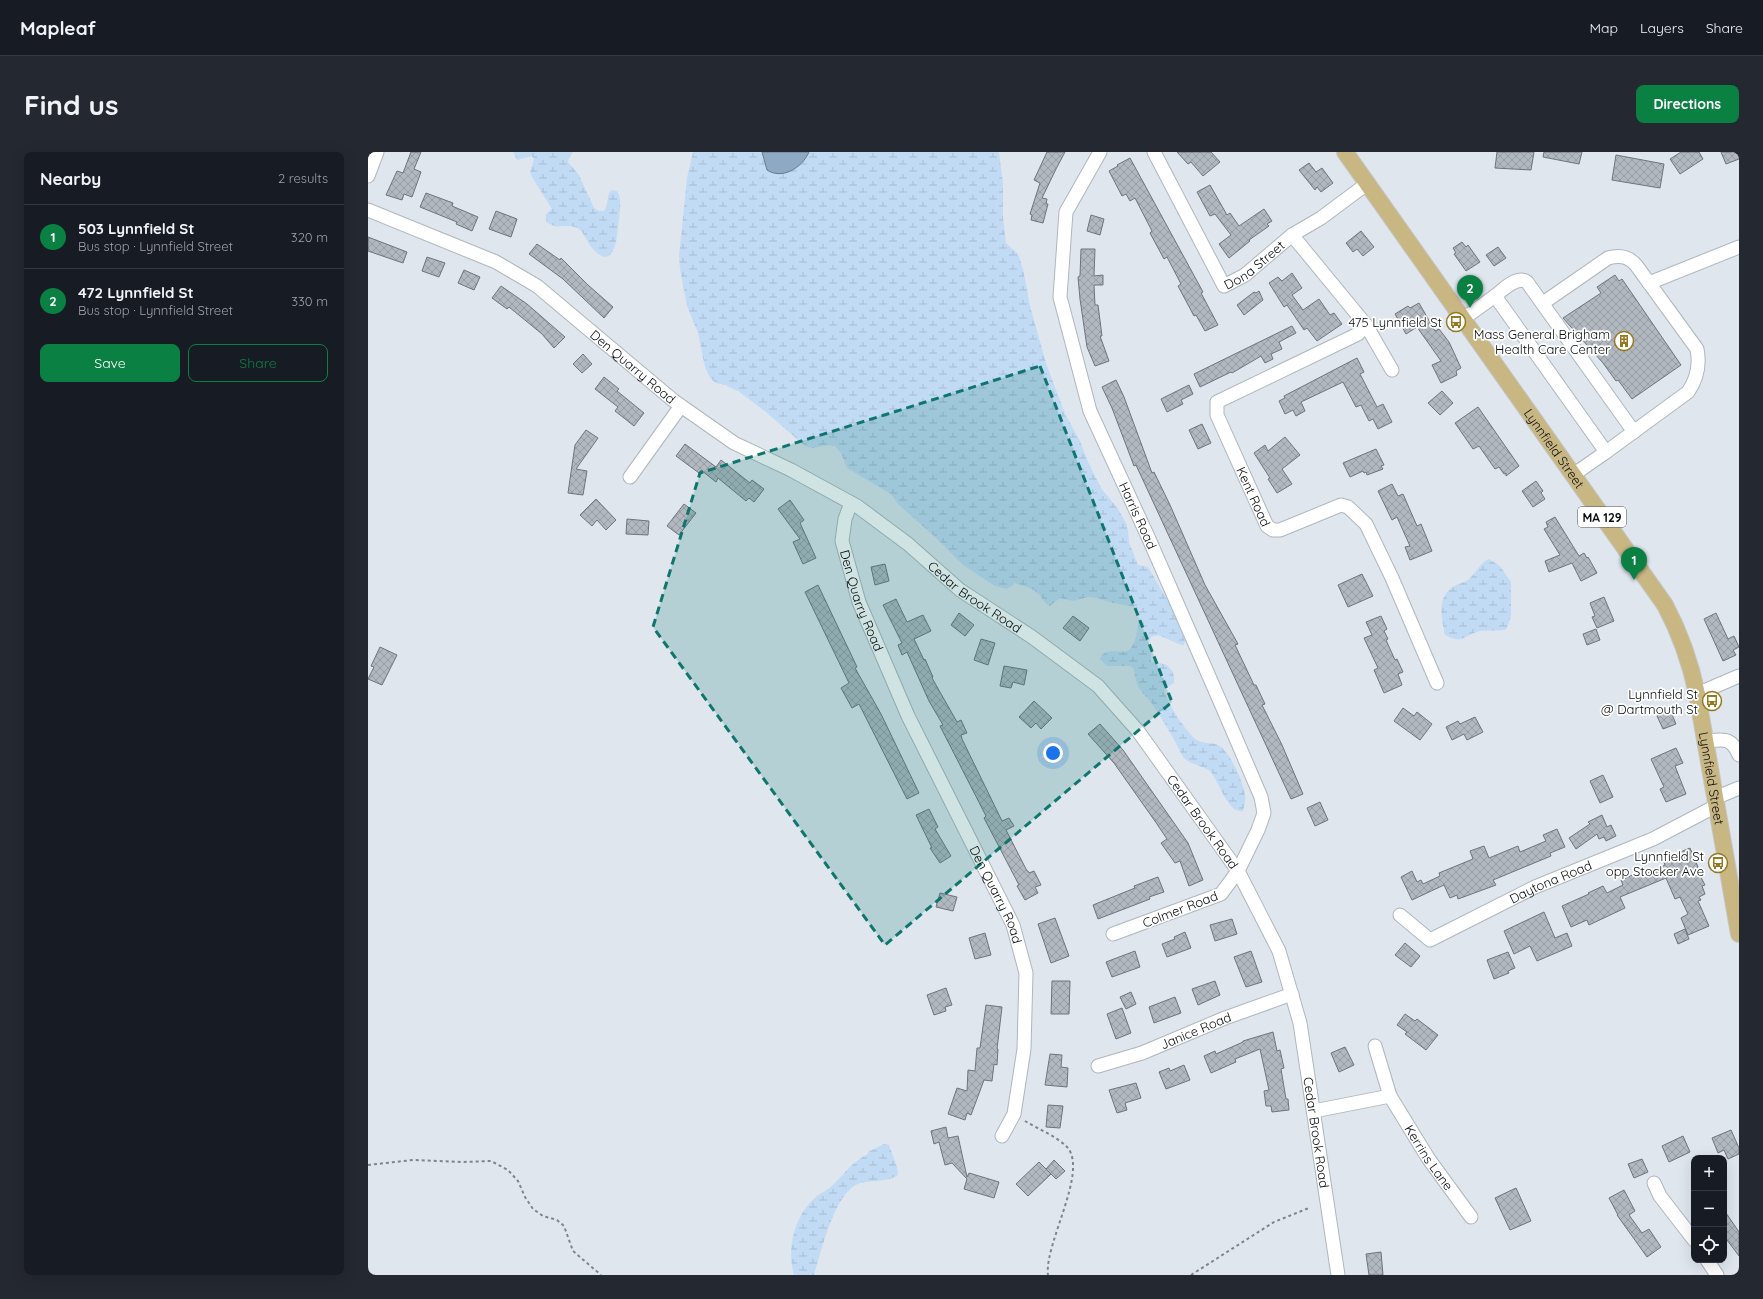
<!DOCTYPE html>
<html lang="en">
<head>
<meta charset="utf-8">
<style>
	body { margin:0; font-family:Quicksand,sans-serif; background:#242831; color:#f1f3f6 }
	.controls { position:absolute; right:12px; bottom:12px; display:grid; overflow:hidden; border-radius:8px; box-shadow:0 4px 16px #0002 }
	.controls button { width:36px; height:36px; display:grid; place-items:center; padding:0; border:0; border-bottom:1px solid #363941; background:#171b24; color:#f1f3f6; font:20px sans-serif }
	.you { position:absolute; left:685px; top:601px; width:14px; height:14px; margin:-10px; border:3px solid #fff; border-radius:50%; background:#1a73e8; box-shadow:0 0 0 6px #1a73e833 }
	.badge { display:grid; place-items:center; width:26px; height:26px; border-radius:50%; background:#0b8043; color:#fff; font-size:13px; font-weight:700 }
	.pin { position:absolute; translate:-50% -33px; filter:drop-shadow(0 1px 2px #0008) }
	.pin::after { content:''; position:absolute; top:21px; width:14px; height:12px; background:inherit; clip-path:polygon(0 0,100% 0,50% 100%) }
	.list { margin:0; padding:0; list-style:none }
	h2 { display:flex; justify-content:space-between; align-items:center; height:52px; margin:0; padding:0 16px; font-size:17px }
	h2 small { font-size:13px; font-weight:400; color:#9ea1a6 }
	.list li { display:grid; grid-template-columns:26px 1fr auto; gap:12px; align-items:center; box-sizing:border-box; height:64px; padding:0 16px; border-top:1px solid #363941 }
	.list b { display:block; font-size:15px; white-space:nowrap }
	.list p { margin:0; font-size:13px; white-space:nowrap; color:#9ea1a6 }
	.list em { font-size:13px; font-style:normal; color:#9ea1a6 }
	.actions { display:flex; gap:8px; padding:12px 16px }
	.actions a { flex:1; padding:9px 0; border:1px solid #0b8043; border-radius:8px; text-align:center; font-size:14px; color:#0b8043 }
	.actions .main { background:#0b8043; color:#fff }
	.icon { flex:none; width:22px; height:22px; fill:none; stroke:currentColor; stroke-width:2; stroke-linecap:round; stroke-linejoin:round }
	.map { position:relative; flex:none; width:1371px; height:1123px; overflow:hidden; border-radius:8px }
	header { display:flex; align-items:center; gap:24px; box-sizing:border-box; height:56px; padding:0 20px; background:#171b24; border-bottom:1px solid #363941 }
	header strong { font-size:19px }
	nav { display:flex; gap:22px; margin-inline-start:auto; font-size:14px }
	.intro { display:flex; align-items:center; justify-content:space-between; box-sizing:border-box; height:96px; padding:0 24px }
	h1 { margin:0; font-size:28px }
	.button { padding:10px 18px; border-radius:8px; background:#0b8043; color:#fff; font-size:14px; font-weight:700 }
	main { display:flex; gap:24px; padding:0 24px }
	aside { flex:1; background:#171b24; border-radius:8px; box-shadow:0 4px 16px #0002 }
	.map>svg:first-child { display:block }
</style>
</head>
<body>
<header>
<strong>Mapleaf</strong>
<nav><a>Map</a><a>Layers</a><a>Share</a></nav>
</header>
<div class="intro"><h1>Find us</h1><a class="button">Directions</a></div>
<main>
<aside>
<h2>Nearby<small>2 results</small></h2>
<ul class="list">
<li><span class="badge">1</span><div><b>503 Lynnfield St</b><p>Bus stop · Lynnfield Street</p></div><em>320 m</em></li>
<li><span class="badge">2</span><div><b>472 Lynnfield St</b><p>Bus stop · Lynnfield Street</p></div><em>330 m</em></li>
</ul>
<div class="actions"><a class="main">Save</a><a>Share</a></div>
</aside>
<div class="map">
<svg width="1371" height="1123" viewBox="0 0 1371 1123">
	<defs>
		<pattern id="wetland-marsh" width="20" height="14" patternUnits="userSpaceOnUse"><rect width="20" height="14" fill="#c2dbf5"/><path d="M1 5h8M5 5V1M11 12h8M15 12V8" fill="none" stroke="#a5bbd1"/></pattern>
		<pattern id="building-cross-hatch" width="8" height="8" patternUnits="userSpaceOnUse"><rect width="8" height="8" fill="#b1b8c0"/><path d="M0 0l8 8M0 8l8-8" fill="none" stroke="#979da4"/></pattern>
	</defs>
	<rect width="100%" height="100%" fill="#dfe6ee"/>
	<!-- wetland -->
	<g fill="url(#wetland-marsh)">
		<path d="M145,0H205L201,6L200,10L211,23L226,56L231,59H236C241,53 238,44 243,38L249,39C255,47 251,64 250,75C249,89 245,119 225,97C220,92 217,82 211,77C204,72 194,75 186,74C184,73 180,71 178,70V62L184,57L164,25L162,20L166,7L164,4L149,8Z"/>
		<path d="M325,0H394L396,10L440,3L441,0H631L635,31V65L638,91L650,102L655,117L662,154L678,211L697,262L712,289L720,310L733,336L750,357L758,371L760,378L761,390L770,413L780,415L804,456L817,489L816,493H813L790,483L783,485L780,493L783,499V510C796,510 808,515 806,531L796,537C796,547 820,583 829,588C835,592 843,590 850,593C862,599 876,631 877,644C878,649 876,654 875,659C860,662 851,630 843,620C835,613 822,613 815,605C807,588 797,572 787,556C776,539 768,540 766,517L763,514H739L732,507C735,495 751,501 760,499C770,490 769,476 771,463L766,455L745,451L729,446L720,445L705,449L692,446L682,454C675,451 674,444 668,440C662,435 653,433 646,431L644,434L639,437L627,434L595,413L566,384L531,353L523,342L479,316L473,301L467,294L460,293L445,296L437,294L398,260L370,239L357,233L348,231L342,226L337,215L330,181L319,154L312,117L311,104L319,26Z"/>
		<path d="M1121,407L1132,414L1143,430V464L1139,476L1137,478C1129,479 1120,478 1112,479C1095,483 1096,493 1077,483C1074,467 1068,445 1085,435C1090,431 1098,431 1102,426C1109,420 1112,410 1121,407Z"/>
		<path d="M516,992L521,993L529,1015L530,1023C517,1032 499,1026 486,1034C465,1048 453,1100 446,1123H426C418,1096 427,1062 449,1044C454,1040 461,1037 466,1032C479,1019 483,1011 500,1002V1000Z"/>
	</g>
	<!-- water -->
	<path fill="#8ea9c4" stroke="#667a8d" d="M394,0H441C434,16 414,28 399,18Z"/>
	<!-- building -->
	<g fill="url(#building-cross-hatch)" stroke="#6d747b">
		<polygon points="43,0 53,0 46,17 53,20 44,45 36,42 34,48 18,43 29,19 35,21"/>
		<polygon points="679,0 697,0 688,17 674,46 679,47 678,52 680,52 675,71 663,68 664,63 662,62 672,31 666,28"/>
		<polygon points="809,0 843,0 852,10 835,24 823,10 820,12"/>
		<polygon points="1129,0 1166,0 1163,18 1127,16"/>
		<polygon points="1176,0 1214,0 1211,12 1175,5"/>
		<polygon points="1313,0 1331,0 1335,7 1312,22 1302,7"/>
		<polygon points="1353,0 1371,0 1371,7 1358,12"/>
		<polygon points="1248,3 1296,12 1292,36 1244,28"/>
		<polygon points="762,6 835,140 833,141 850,173 837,179 828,163 826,164 810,134 813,132 799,105 796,107 782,81 784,79 767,46 762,49 758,42 754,44 741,19 750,14 749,13"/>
		<polygon points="941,11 948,20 954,16 965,31 953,40 949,35 947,38 931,18"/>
		<polygon points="842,33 859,63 862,61 871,74 896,57 904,69 899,72 901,74 881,88 882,89 861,106 851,92 863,83 847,62 842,64 829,40"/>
		<polygon points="58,41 85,51 84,54 110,65 104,79 88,72 89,70 52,55"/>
		<polygon points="128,59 149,67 143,85 121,77"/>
		<polygon points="723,63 736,67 732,83 719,79"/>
		<polygon points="993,79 1006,95 995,104 989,97 985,100 978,91"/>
		<polygon points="0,85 39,100 35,111 0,99"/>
		<polygon points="1094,90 1098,95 1100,93 1112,110 1098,119 1086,102 1088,101 1085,96"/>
		<polygon points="169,92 192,108 193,106 220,133 245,155 236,166 195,127 161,102"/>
		<polygon points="1130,95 1138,106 1126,114 1118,103"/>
		<polygon points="713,97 727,97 726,124 735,123 735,133 726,133 727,153 730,153 734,184 732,184 741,209 727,214 719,195 712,147 710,125 712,124"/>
		<polygon points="59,105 77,111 71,125 54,119"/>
		<polygon points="96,118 112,125 106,138 90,131"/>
		<polygon points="924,121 934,136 924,143 935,158 951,147 962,163 966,161 974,172 949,189 939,176 936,178 919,153 916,155 901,131 910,125 914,129"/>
		<polygon points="1247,123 1251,129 1254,127 1313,213 1264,247 1250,228 1248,229 1235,211 1195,166 1233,141 1229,135"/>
		<polygon points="133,134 159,152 197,185 186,196 174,182 141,155 139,157 124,146"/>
		<polygon points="891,139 895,148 876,163 869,153 886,140 888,141"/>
		<polygon points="1051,151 1067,179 1071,177 1081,190 1093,216 1088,219 1089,223 1073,231 1064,213 1073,209 1049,175 1038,182 1027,162 1040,154 1042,156"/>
		<polygon points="924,174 928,181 911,190 914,197 903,202 905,207 897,211 893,204 864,221 863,220 832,235 826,222"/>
		<polygon points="215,202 224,212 214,221 205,212"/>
		<polygon points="989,206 996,220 992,222 1009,255 1015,252 1024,270 1010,277 1005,267 1001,269 993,253 988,255 975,230 933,250 937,259 928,264 925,258 917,262 911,249 917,246 916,244"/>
		<polygon points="236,225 251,237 249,239 276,261 266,274 247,259 250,255 227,237"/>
		<polygon points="748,228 756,245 784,321 786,320 802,353 837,433 870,492 867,493 886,533 888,533 897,552 894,553 914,593 935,642 923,647 768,313 766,314 744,256 734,235"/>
		<polygon points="821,233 825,242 813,248 815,252 799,260 793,247"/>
		<polygon points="1074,239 1085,251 1072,263 1060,251"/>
		<polygon points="1110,255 1151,314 1138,324 1138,321 1136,322 1131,315 1127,317 1111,294 1105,297 1087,271"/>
		<polygon points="834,272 843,291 830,297 821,278"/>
		<polygon points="218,278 230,286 208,317 219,319 215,343 200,341 207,293"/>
		<polygon points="917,285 932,303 914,317 924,332 909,341 900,327 902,326 886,301 897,293 900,299"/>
		<polygon points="317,292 348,315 353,308 382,331 384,328 396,337 386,350 381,346 378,349 350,326 348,330 333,318 331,321 308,304"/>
		<polygon points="1008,297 1016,313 1013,314 1015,317 999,323 998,320 996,321 995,319 982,325 975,311"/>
		<polygon points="1168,329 1175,339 1173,341 1177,347 1165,355 1154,339"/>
		<polygon points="1024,332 1030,344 1035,342 1049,374 1053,372 1064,399 1042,408 1037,395 1042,394 1029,365 1024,368 1010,339"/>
		<polygon points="228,347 248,368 238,378 229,368 224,374 212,363"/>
		<polygon points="422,348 436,368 432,371 448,406 435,412 425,390 432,387 410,357"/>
		<polygon points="316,352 328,361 311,383 299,374"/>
		<polygon points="1187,365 1211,404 1216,401 1219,406 1220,405 1229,421 1213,429 1204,411 1181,420 1177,409 1192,403 1176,377 1180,375 1178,370"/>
		<polygon points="259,367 281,369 280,383 258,382"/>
		<polygon points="517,412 521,429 507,433 503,415"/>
		<polygon points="994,422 1005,444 980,455 970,433"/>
		<polygon points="450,433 489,515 487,516 513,562 551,641 539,647 491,552 484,556 473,536 481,531 437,440"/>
		<polygon points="1236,445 1246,469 1229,476 1224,465 1227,464 1222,451"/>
		<polygon points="528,447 539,470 555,463 563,479 546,487 556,508 557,507 565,525 564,526 589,570 593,568 599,581 593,583 594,587 634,669 641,666 646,674 638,678 659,719 660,719 661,721 666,719 673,733 667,735 670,741 657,748 649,734 651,733 616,666 618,664 572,574 575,573 561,549 539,500 534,503 530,493 534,491 515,453"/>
		<polygon points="591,461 606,473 597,484 583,473"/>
		<polygon points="1348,461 1360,487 1366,484 1371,495 1365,498 1368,503 1355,509 1336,467"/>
		<polygon points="705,464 721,476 712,489 695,476"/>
		<polygon points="1013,464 1019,477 1016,479 1020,487 1018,488 1027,508 1029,507 1035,520 1030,522 1034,533 1016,541 1006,518 1010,516 996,486 1004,483 998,470"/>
		<polygon points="1228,477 1232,488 1219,493 1215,482"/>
		<polygon points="613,487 627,491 620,513 606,508"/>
		<polygon points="12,495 29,503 14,533 0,527 6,515 3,514"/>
		<polygon points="636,514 659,518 656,533 645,530 643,536 632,534"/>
		<polygon points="666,549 684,566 673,577 668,571 663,576 651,565"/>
		<polygon points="1035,556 1046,564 1049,560 1064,572 1052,588 1026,569"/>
		<polygon points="1302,558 1308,572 1295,577 1289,564"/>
		<polygon points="1107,565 1115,580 1099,588 1096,582 1084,588 1078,575 1090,569 1092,572"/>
		<polygon points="732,572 755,598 820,691 835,728 821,734 812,709 807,711 793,691 799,687 789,672 746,611 720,582"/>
		<polygon points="1308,596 1315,611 1307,614 1318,642 1298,650 1292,637 1296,635 1283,607"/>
		<polygon points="1235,623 1245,645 1232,651 1222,629"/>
		<polygon points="952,650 960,668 947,674 939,656"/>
		<polygon points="561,657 570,675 567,677 583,704 572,711 562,696 564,696 548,663"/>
		<polygon points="1234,663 1239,675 1243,673 1248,684 1238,689 1236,685 1231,687 1229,682 1208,697 1201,686 1222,672 1220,670"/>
		<polygon points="1189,677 1197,695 1182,701 1183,704 1125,728 1128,733 1090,747 1089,743 1082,746 1076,733 1044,748 1033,725 1044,719 1049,730 1053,728 1055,732 1072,724 1071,721 1105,707 1102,699 1116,694 1121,706 1150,694 1152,700 1178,689 1175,683"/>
		<polygon points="1322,696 1330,715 1328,716 1337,733 1334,734 1337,742 1331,745 1333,748 1330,749 1341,774 1320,783 1313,766 1320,762 1312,745 1307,747 1298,726 1252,745 1257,756 1221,773 1219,768 1203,775 1194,754 1221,742 1220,741 1235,734 1239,741 1255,733 1253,728 1271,720 1273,724 1297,713 1296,710 1304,706 1303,704"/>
		<polygon points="790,725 796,740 781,745 782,747 730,767 725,753 767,736 766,734"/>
		<polygon points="572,741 589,745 585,759 568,755"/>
		<polygon points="1176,760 1187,786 1199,781 1204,794 1169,809 1162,794 1146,802 1136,779"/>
		<polygon points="687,766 701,804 683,811 670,772"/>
		<polygon points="864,767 869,782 847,789 842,773"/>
		<polygon points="1317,777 1321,787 1310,792 1306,782"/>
		<polygon points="817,780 823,796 799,805 794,792 807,787 806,785"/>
		<polygon points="617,781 623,803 607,807 601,786"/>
		<polygon points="1037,791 1052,804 1043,815 1027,803"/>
		<polygon points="767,799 772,815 744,825 738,810"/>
		<polygon points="883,799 894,830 878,835 866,805"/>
		<polygon points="1140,800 1147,816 1140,819 1141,821 1126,827 1119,808"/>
		<polygon points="684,829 702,829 701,862 683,862"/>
		<polygon points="847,829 852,843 830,853 824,837"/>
		<polygon points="578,836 584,853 577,855 578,859 566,863 559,843"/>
		<polygon points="763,840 768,852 758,857 752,845"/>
		<polygon points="807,845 813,861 786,871 781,855"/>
		<polygon points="618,853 634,855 629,897 630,897 629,913 626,912 624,929 616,928 603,963 599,961 597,968 580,962 589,936 599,939 600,918 607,919 609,896 612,896"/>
		<polygon points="754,856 763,881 748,887 739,862"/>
		<polygon points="1037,862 1047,869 1049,867 1070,883 1058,898 1037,882 1039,880 1029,873"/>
		<polygon points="905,880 909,899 912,898 916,916 913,917 918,947 920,947 921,958 904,960 903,954 898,954 896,939 901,938 892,897 867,907 868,910 843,921 836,904 847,899 848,902 875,890 875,889"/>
		<polygon points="977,895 986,913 971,920 963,901"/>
		<polygon points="682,902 694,903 693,915 700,916 699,935 677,933"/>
		<polygon points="816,913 822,928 798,937 791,920 801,916 802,919"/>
		<polygon points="768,931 773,946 757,951 759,958 749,961 741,938"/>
		<polygon points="680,953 695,954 692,976 678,975"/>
		<polygon points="578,975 580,986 590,984 599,1025 601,1021 631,1030 626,1046 596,1037 599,1027 584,1011 577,1013 571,990 566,992 563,979"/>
		<polygon points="1363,978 1371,996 1371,1002 1360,1007 1356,998 1350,1001 1344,986"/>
		<polygon points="1315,984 1322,1000 1301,1010 1294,994"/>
		<polygon points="1274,1007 1280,1020 1266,1026 1260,1012"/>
		<polygon points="686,1008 697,1019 688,1027 678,1017"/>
		<polygon points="671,1010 683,1022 660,1044 648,1032"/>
		<polygon points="1148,1036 1163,1069 1142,1078 1127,1046"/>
		<polygon points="1256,1038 1267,1059 1261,1063 1274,1081 1281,1077 1293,1095 1279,1105 1249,1063 1250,1063 1241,1046"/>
		<polygon points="1356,1058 1371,1080 1371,1104 1356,1084"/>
		<polygon points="1013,1100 1015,1123 1001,1123 998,1102"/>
	</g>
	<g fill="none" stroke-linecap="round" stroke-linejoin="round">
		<!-- minor casing -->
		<g stroke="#afb6bd" stroke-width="15">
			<g id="minor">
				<path id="s1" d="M732,0L698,60L692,145L722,259L781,387L854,554L893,645L896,661L890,678L870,719L853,742L745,782"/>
				<path id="s2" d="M786,0L856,134L877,123L924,83L953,66L1000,31"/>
				<polyline points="0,24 9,0"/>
				<path id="s3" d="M0,58L128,110L169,134L306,249L366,291L423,318L489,354L540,392L592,438L664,485L730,534L770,579L870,719L911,799L932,871L970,1123"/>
				<polyline points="924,83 998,173 1024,218"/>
				<polyline points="1281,131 1371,95"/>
				<path d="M1127,144C1136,137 1149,123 1159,130L1266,280"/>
				<path d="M1175,151L1240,106C1251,103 1260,104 1268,113L1329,197C1332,212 1329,227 1320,240L1238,300"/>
				<polyline points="1095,167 1127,144 1238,300 1205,323"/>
				<path id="s4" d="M998,173L990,182L849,250V263L899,374L905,378H912L973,353L980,355L998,372L1024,426L1069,531"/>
				<polyline points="262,325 313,254"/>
				<path id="s5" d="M483,351L477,367L474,389L491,450L540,564L645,773L658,821L656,897L646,962L634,984"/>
				<polyline points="1329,542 1371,524"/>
				<path d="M1337,589C1355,588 1363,584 1371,603"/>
				<polyline points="1347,646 1371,636"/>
				<path id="s6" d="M1032,763L1062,788L1167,735L1285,687L1348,654"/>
				<path id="s7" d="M1007,894L1022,944L1060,1006L1103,1065"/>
				<path id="s8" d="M730,914L774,901L857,866L924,842"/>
				<polyline points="946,959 1022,944"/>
				<polyline points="1286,1031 1292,1044 1326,1088"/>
				<polyline points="1339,1108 1349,1123"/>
			</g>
		</g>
		<!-- major casing -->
		<g stroke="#c4c5c5" stroke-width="18">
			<g id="major">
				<path id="s9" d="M977,0L1297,453C1313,483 1322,509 1329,542L1371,782"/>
			</g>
		</g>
		<!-- path -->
		<g stroke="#7f8489" stroke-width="2" stroke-dasharray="3 3" stroke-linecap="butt">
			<path d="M657,969C670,977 688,984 699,995C721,1019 676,1092 680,1123"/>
			<polyline points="0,1013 45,1008 94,1010 123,1009 140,1018 150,1029 157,1045 165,1057 175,1064 189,1068 196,1074 205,1099 233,1123"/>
			<polyline points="823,1123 906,1070 941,1056"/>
		</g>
		<!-- minor -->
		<use href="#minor" stroke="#fff" stroke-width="13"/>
		<!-- major -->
		<use href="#major" stroke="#c9b783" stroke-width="16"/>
	</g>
	<!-- marked area -->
	<path fill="#0f766e" fill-opacity="0.2" stroke="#0f766e" stroke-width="3" stroke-dasharray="8 5" stroke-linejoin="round" d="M672,214L804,550L517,793L285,475L332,321Z"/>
	<!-- icons -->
	<defs>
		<g id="bus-ring" transform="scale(1)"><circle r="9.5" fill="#fff" stroke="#967820" stroke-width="1.5"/><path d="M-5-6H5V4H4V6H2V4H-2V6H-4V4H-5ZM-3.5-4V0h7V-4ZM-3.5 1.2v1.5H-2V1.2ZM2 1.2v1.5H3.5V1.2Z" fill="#967820"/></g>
		<g id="building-ring" transform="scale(1)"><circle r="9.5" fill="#fff" stroke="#967820" stroke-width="1.5"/><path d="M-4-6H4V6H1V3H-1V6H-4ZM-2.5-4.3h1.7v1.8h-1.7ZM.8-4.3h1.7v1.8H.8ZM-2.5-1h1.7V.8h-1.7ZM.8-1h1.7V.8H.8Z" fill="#967820"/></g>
	</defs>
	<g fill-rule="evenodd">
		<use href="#bus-ring" x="1088" y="170"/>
		<use href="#building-ring" x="1256" y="189"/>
		<use href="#bus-ring" x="1344" y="549"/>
		<use href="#bus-ring" x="1350" y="711"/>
	</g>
	<g text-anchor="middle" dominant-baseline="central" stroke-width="3.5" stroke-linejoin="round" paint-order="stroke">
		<!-- shield labels -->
		<rect fill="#fff" stroke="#535556" stroke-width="1" x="1210" y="355" width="48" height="20" rx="3"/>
		<g font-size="12" font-weight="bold" fill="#090c0e">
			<text x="1234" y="365">MA 129</text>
		</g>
		<!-- street labels -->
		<g font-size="13" fill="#090c0e" stroke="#fff">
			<text stroke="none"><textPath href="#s2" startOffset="188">Dona Street</textPath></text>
			<text stroke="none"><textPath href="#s3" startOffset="311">Den Quarry Road</textPath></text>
			<text stroke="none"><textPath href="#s9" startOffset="363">Lynnfield Street</textPath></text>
			<text stroke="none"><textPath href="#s4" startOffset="271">Kent Road</textPath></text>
			<text stroke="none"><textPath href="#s1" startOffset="387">Harris Road</textPath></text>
			<text stroke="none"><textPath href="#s3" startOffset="725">Cedar Brook Road</textPath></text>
			<text stroke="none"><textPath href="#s5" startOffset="102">Den Quarry Road</textPath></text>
			<text stroke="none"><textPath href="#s9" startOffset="735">Lynnfield Street</textPath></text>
			<text stroke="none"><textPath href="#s3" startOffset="1049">Cedar Brook Road</textPath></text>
			<text stroke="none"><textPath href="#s6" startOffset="173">Daytona Road</textPath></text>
			<text stroke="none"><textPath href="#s5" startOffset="426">Den Quarry Road</textPath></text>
			<text transform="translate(812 757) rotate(-21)">Colmer Road</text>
			<text stroke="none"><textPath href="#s8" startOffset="104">Janice Road</textPath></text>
			<text stroke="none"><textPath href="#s3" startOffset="1385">Cedar Brook Road</textPath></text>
			<text stroke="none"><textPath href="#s7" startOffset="125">Kerrins Lane</textPath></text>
		</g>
		<!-- poi labels -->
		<g font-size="13" fill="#090c0e" stroke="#fff" text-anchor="end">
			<text x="1074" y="170">475 Lynnfield St</text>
			<text x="1242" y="182">Mass General Brigham<tspan x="1242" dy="15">Health Care Center</tspan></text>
			<text x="1330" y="542">Lynnfield St<tspan x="1330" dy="15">@ Dartmouth St</tspan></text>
			<text x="1336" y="704">Lynnfield St<tspan x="1336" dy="15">opp Stocker Ave</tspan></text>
		</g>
	</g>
</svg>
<div class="controls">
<button>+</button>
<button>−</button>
<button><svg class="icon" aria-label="locate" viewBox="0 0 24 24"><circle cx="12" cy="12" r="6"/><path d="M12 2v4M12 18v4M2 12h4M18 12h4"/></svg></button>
</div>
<div class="you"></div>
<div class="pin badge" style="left:1266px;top:428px">1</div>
<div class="pin badge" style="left:1102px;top:156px">2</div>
</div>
</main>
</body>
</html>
